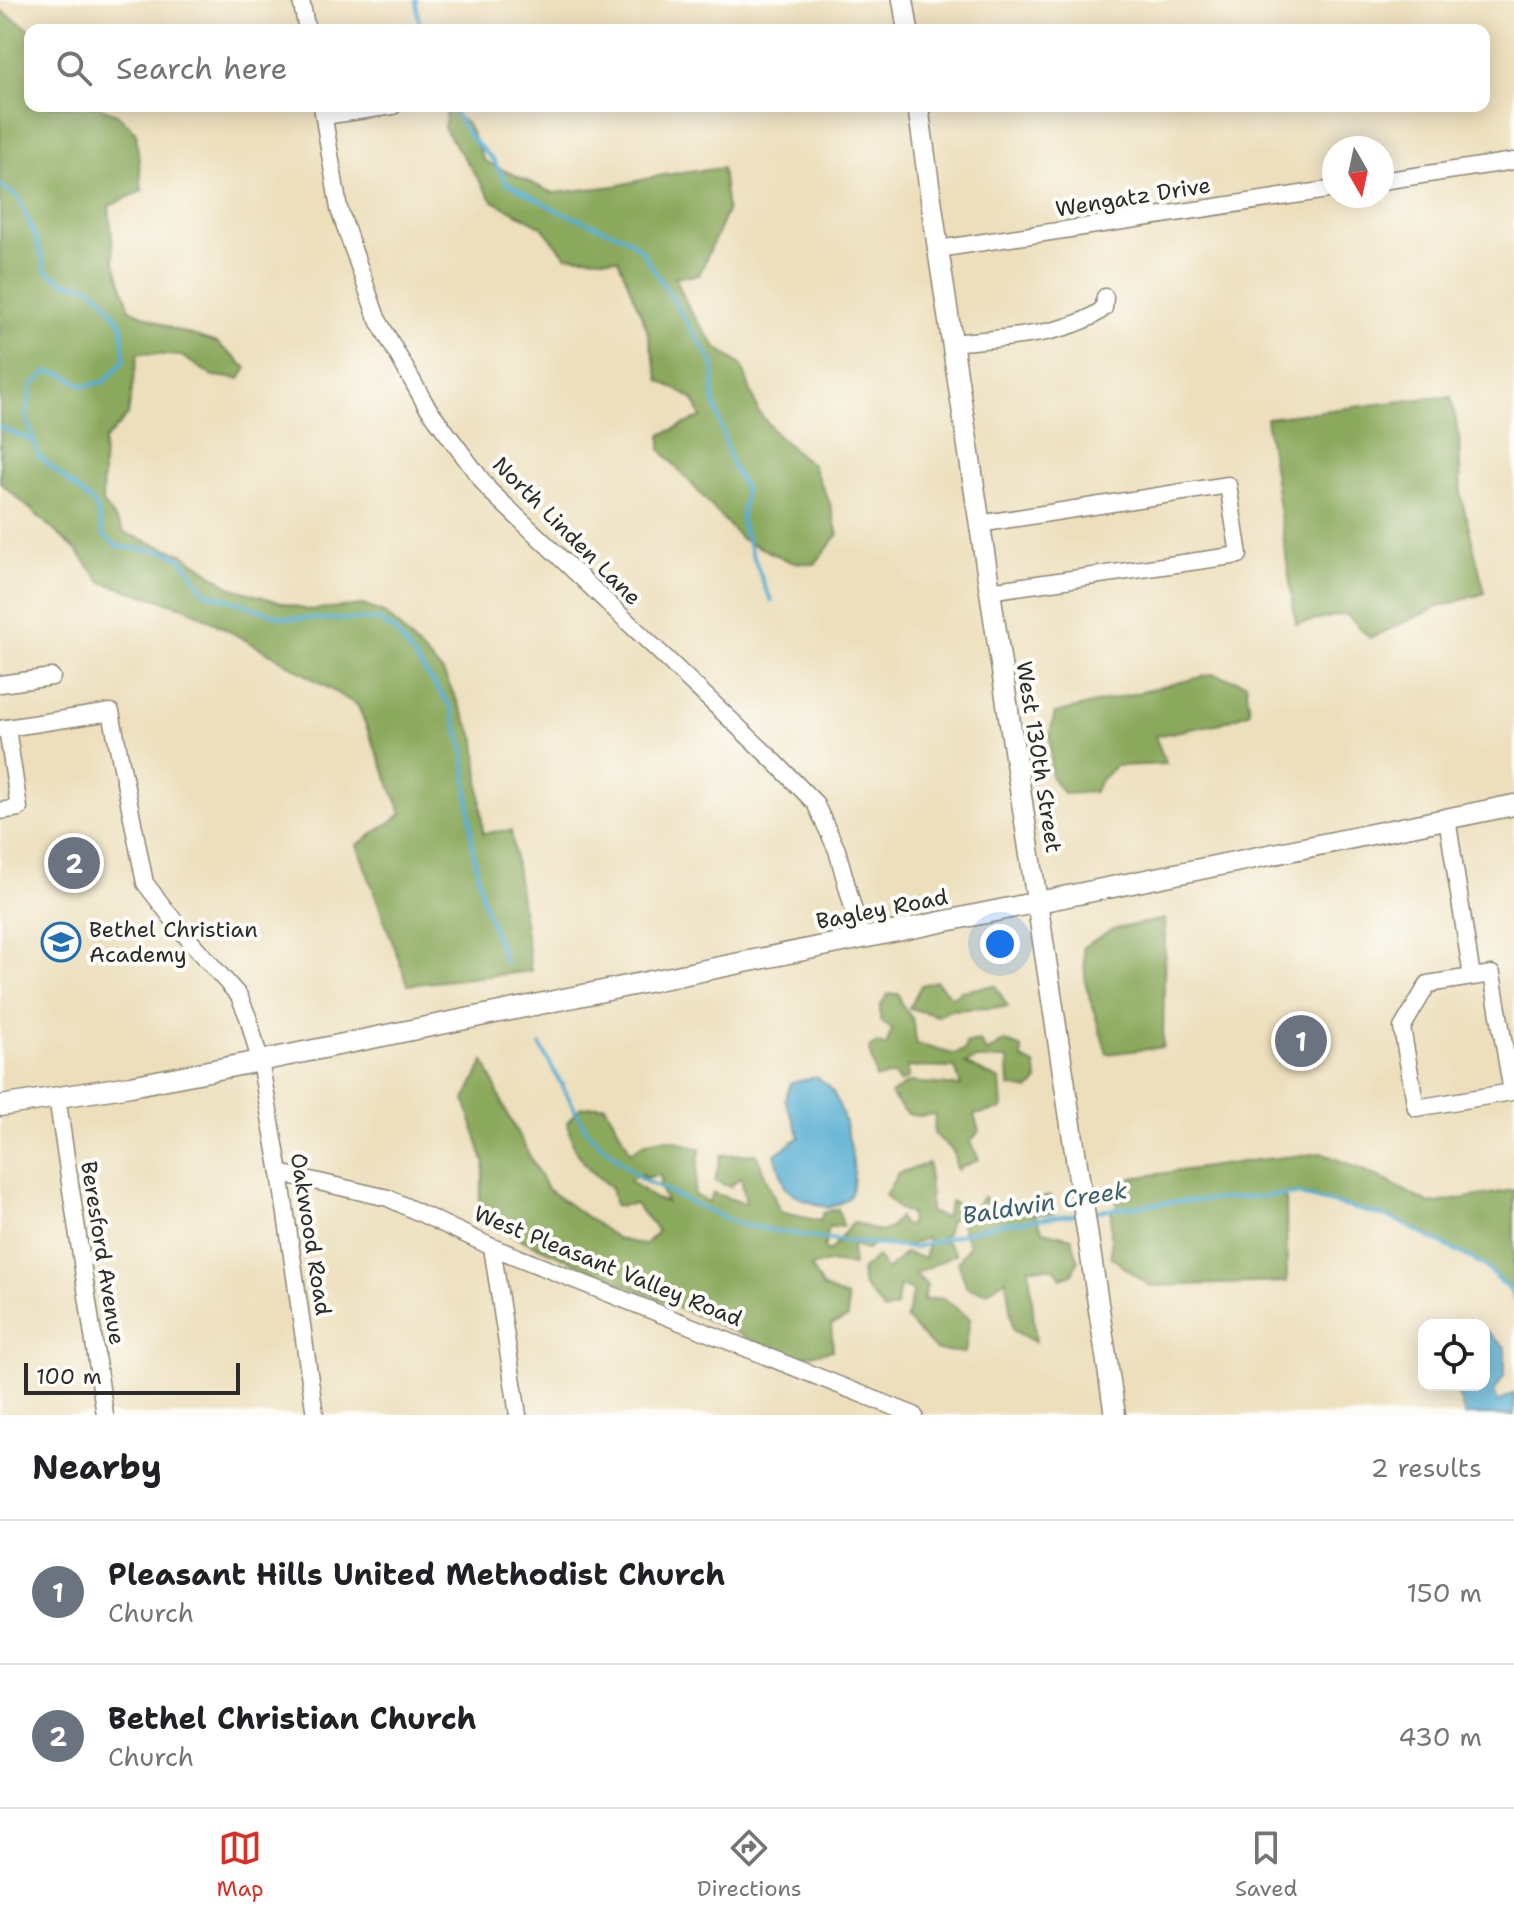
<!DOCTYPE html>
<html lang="en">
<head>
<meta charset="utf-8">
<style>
	body { margin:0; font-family:"Shantell Sans",sans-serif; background:#f2f2f2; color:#202124 }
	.controls { position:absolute; right:24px; bottom:24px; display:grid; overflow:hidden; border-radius:16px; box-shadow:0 4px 20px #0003 }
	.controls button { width:72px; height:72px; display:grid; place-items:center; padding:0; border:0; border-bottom:2px solid #e0e0e0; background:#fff; color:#202124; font:40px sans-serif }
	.compass { position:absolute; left:1322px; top:136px; width:72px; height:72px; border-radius:50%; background:#fff; box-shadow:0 4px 20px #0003; rotate:171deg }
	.scale { position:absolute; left:24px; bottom:20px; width:216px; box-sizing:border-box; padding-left:8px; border:4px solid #2b2b2b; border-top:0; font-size:22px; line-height:28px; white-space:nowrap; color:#2b2b2b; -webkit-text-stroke:6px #fdfcf7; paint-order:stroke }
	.you { position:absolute; left:1000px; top:944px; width:28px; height:28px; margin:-20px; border:6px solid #fff; border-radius:50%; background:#1a73e8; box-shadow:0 0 0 12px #1a73e833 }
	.badge { display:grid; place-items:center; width:52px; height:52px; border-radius:50%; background:#d93025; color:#fff; font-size:26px; font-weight:700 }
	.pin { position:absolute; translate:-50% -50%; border:4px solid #fff; box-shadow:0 2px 8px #0006 }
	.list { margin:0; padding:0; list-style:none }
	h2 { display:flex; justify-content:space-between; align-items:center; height:104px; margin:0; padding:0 32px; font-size:34px }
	h2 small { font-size:26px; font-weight:400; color:#757577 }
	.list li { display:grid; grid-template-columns:52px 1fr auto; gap:24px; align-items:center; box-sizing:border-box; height:144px; padding:0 32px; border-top:2px solid #e0e0e0 }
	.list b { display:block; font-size:30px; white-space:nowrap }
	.list p { margin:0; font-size:26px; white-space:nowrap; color:#757577 }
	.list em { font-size:26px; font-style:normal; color:#757577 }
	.icon { flex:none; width:44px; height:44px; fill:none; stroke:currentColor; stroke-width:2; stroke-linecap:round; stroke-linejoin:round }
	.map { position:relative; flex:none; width:1514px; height:1415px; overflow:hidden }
	.search { position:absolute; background:#fff; box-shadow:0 4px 20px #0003; left:24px; right:24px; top:24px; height:88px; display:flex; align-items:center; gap:20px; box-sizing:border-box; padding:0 28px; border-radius:16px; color:#757577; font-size:30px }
	.sheet { height:392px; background:#fff }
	nav { display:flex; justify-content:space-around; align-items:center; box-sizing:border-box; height:112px; border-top:2px solid #e0e0e0; background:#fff; font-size:22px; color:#757577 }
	nav a { display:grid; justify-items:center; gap:4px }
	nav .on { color:#d93025 }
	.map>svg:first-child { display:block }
</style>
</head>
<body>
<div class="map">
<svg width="1514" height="1415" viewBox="0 0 1514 1415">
	<rect width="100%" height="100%" fill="#fdfcf7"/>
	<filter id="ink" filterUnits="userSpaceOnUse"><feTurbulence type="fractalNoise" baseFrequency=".0125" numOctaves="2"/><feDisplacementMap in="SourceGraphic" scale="16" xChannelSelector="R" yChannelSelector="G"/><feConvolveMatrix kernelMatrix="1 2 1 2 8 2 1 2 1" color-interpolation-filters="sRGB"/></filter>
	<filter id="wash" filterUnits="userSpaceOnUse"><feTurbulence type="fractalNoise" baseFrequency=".006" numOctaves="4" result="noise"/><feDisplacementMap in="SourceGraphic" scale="32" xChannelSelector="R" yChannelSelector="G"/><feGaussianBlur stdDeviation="1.8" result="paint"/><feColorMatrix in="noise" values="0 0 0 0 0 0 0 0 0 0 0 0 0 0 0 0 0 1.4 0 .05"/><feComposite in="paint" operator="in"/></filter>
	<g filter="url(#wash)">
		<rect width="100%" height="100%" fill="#eddfbc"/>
		<!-- forest -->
		<g fill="#8aa95c" stroke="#5a6a44" stroke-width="2" fill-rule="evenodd">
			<polygon points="0,10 31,30 30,106 97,106 117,114 136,132 142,191 109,206 114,260 130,309 173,329 217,343 247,368 240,379 213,376 181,356 138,353 128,415 104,441 102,501 125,533 184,555 232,588 307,610 363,605 386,614 443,672 476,740 483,833 511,830 531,971 408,985 357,845 402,814 358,706 273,655 187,608 101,582 77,551 0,482"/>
			<polygon points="447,108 467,124 484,161 553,193 615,186 663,175 722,168 727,211 699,275 675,277 689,309 716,347 742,366 758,411 778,436 812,465 830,503 838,535 815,564 791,562 741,539 661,450 661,435 701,417 693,399 659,380 647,329 618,259 566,256 541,226 493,201 444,128"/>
			<polygon points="1451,397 1459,436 1461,496 1485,593 1438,607 1370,638 1346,614 1296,624 1266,418 1427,398"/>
			<polygon points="1213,674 1246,683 1250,712 1221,723 1155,736 1166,764 1115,766 1101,780 1094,792 1064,794 1051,776 1050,733 1055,713"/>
			<polygon points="1165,919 1163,1047 1107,1054 1086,985 1083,947 1114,929"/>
			<polygon points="936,981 952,997 961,991 995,985 1008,1007 950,1010 938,1016 909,1008 921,985"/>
			<path d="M888,994H899L901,1004L912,1018L917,1044L953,1054L965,1050L966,1043L980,1041L987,1053L1004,1041L1022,1048V1059L1035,1065L1038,1081L1029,1090L1009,1086L1008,1059H976L965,1064L1000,1080L1002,1109L974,1115L979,1131L970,1142L979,1159L957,1170L953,1151L934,1134L935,1114C909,1118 905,1117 891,1094L909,1082L961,1086L955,1068L907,1067L909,1077L900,1083L894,1075L876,1078L869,1048L877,1043L886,1046L892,1029L880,1021V1006Z"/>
			<path d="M484,1061L505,1109L547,1189L618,1239L644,1245L658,1231L635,1204L615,1206L611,1188L589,1169L574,1148L567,1122L581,1107L605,1105L631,1152C658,1132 670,1139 700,1149L694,1195L709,1202L713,1193L746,1204L741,1177L730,1187L715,1181L721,1155L756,1154L780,1212L820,1221L823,1213L838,1209L843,1226L828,1227L824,1249L829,1252L853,1222L881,1232L890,1228L899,1217L904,1226L911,1224L910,1214L897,1208L885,1195L898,1173L929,1163L930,1213L945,1217L951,1201L971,1212L983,1197L999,1210L1050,1196L1053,1213L1034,1214L1043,1231L1072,1238L1078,1261L1072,1274L1061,1278L1054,1268H1029L1036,1343L1013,1330L1006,1279L987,1292L967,1288L958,1262L969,1246L959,1218L950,1220L946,1234L935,1243L946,1241L956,1254L915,1274L927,1285L923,1300L943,1298L970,1319L965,1353L936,1350L906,1319L913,1291L900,1286L896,1307L884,1311L863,1285L861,1271L877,1257L887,1270L905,1253L924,1258L928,1245L932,1243L925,1238L906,1247L873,1243L866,1250L852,1244L853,1265L828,1262L811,1267L822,1287L847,1298L848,1318L831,1325L833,1350L794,1358L476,1220L485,1165L465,1100ZM642,1174L644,1178L659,1175L662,1181L659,1185L666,1202L655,1199L629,1180Z"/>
			<polygon points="1322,1153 1379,1177 1430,1204 1514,1190 1514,1285 1509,1289 1482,1264 1391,1218 1297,1194 1283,1195 1286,1199 1287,1282 1150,1286 1111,1257 1111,1209 1117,1208 1117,1188 1131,1178 1256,1160"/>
		</g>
		<!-- water -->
		<g fill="#54add1" stroke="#406c7e" stroke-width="2">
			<path d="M816,1077C821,1081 827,1084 831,1089C844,1107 862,1178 849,1197C844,1203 835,1205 828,1208L802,1199L785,1187L775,1154L800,1137L785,1099L791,1083Z"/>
			<polygon points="1484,1329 1505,1347 1505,1374 1494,1392 1498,1402 1514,1393 1514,1415 1465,1415 1455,1385 1484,1385"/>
		</g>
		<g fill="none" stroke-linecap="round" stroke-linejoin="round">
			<!-- stream -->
			<g stroke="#54add1" stroke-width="4">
				<polyline points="416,0 420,30"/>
				<polyline points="452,109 471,138 494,161 506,182 558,211 627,238 642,251 714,365 713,398 732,465 745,490 741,523 766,590 772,601"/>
				<polyline points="0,185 18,197 36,238 46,271 66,283 88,286 101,295 122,325 124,361 104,382 82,386 64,374 47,372 32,385 26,416 39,456 96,506 103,535 119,547 165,551 183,560 205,592 285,618 378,620 394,630 451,707 464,751 473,850 483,900 505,963"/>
				<polyline points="0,427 35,442"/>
				<polyline points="540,1045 588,1133 641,1179 737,1224 818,1238 912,1248 994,1225 1077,1214"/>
				<polyline points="1089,1212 1171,1202 1297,1194 1391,1218 1482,1264 1509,1289 1514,1298"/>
			</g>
		</g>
	</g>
	<g filter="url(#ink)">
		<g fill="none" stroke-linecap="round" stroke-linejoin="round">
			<!-- minor casing -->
			<g stroke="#8c8574" stroke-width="19">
				<g id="minor">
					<polyline points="301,0 307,30"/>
					<polyline points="322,106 339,209 377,318 426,405 489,490 773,760 815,803 837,850 861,937"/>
					<polyline points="324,116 393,106"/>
					<polyline points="1382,181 1514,161"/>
					<polyline points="938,249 1334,189"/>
					<path d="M952,343C996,338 1070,337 1104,308L1105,297"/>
					<polyline points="979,524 1228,485 1239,555 989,591"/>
					<polyline points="0,684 52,677"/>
					<polyline points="0,729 111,712 145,883 185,935 239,996 248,1017 260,1061 280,1173 315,1415"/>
					<polyline points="0,811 19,808 7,728"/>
					<polyline points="1447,818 1472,977 1492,974 1512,1092 1416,1108 1402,1028 1428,984 1472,977"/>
					<polyline points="57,1097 105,1415"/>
					<polyline points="280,1173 388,1198 492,1247 914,1415"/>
					<polyline points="492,1247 518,1415"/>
				</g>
			</g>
			<!-- major casing -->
			<g stroke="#8c8574" stroke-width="23">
				<g id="major">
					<polyline points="903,0 908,30"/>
					<polyline points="918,106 938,249 1115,1415"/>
					<polyline points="0,1106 131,1086 260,1061 1514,805"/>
				</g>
			</g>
			<!-- minor -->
			<use href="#minor" stroke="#fff" stroke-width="16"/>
			<!-- major -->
			<use href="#major" stroke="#fff" stroke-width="20"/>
		</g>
	</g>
	<!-- icons -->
	<defs>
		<g id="school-ring" transform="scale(2)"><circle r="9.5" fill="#fdfcf7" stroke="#1f6fb2" stroke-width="1.5"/><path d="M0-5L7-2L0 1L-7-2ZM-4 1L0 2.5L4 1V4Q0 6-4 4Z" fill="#1f6fb2"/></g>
	</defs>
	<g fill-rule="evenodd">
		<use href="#school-ring" x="61" y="942"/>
	</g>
	<g text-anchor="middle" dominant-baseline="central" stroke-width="8" stroke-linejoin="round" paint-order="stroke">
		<!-- street labels -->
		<g font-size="22" fill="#2b2b2b" stroke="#fdfcf7">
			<text transform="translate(1133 197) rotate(-9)">Wengatz Drive</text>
			<text transform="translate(567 531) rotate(45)">North Linden Lane</text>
			<text transform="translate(1039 757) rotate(81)">West 130th Street</text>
			<text transform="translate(882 909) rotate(-11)">Bagley Road</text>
			<text transform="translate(311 1234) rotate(81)">Oakwood Road</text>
			<text transform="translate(103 1253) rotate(81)">Beresford Avenue</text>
			<text transform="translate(608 1266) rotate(22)">West Pleasant Valley Road</text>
		</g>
		<!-- poi labels -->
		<g font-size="22" fill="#2b2b2b" stroke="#fdfcf7" text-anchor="start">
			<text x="89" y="929">Bethel Christian<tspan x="89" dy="25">Academy</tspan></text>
		</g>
		<!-- water labels -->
		<g font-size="24" font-style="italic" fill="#3b5f6d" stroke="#fdfcf7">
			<text transform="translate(1045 1203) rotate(-9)">Baldwin Creek</text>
		</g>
	</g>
</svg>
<div class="controls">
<button><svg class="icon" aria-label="locate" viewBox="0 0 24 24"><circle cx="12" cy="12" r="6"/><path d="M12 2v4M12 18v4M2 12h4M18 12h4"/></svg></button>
</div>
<svg class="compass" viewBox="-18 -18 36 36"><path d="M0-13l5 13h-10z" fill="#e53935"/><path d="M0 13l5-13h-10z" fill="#757577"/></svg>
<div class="scale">100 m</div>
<div class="you"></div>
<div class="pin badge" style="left:1301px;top:1041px;background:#6b7280">1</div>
<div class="pin badge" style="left:74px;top:863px;background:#6b7280">2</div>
<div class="search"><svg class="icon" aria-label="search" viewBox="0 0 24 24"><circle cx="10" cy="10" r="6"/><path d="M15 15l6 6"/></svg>Search here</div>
</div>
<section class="sheet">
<h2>Nearby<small>2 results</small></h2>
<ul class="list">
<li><span class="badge" style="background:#6b7280">1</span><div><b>Pleasant Hills United Methodist Church</b><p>Church</p></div><em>150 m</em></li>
<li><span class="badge" style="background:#6b7280">2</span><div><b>Bethel Christian Church</b><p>Church</p></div><em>430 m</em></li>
</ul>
</section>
<nav>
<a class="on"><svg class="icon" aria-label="map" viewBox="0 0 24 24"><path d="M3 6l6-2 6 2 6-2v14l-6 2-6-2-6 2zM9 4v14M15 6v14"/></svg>Map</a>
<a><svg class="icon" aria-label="directions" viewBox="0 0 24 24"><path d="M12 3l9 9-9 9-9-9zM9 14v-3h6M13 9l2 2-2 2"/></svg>Directions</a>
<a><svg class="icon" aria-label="saved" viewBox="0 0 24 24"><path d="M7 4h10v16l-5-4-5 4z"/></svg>Saved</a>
</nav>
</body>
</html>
